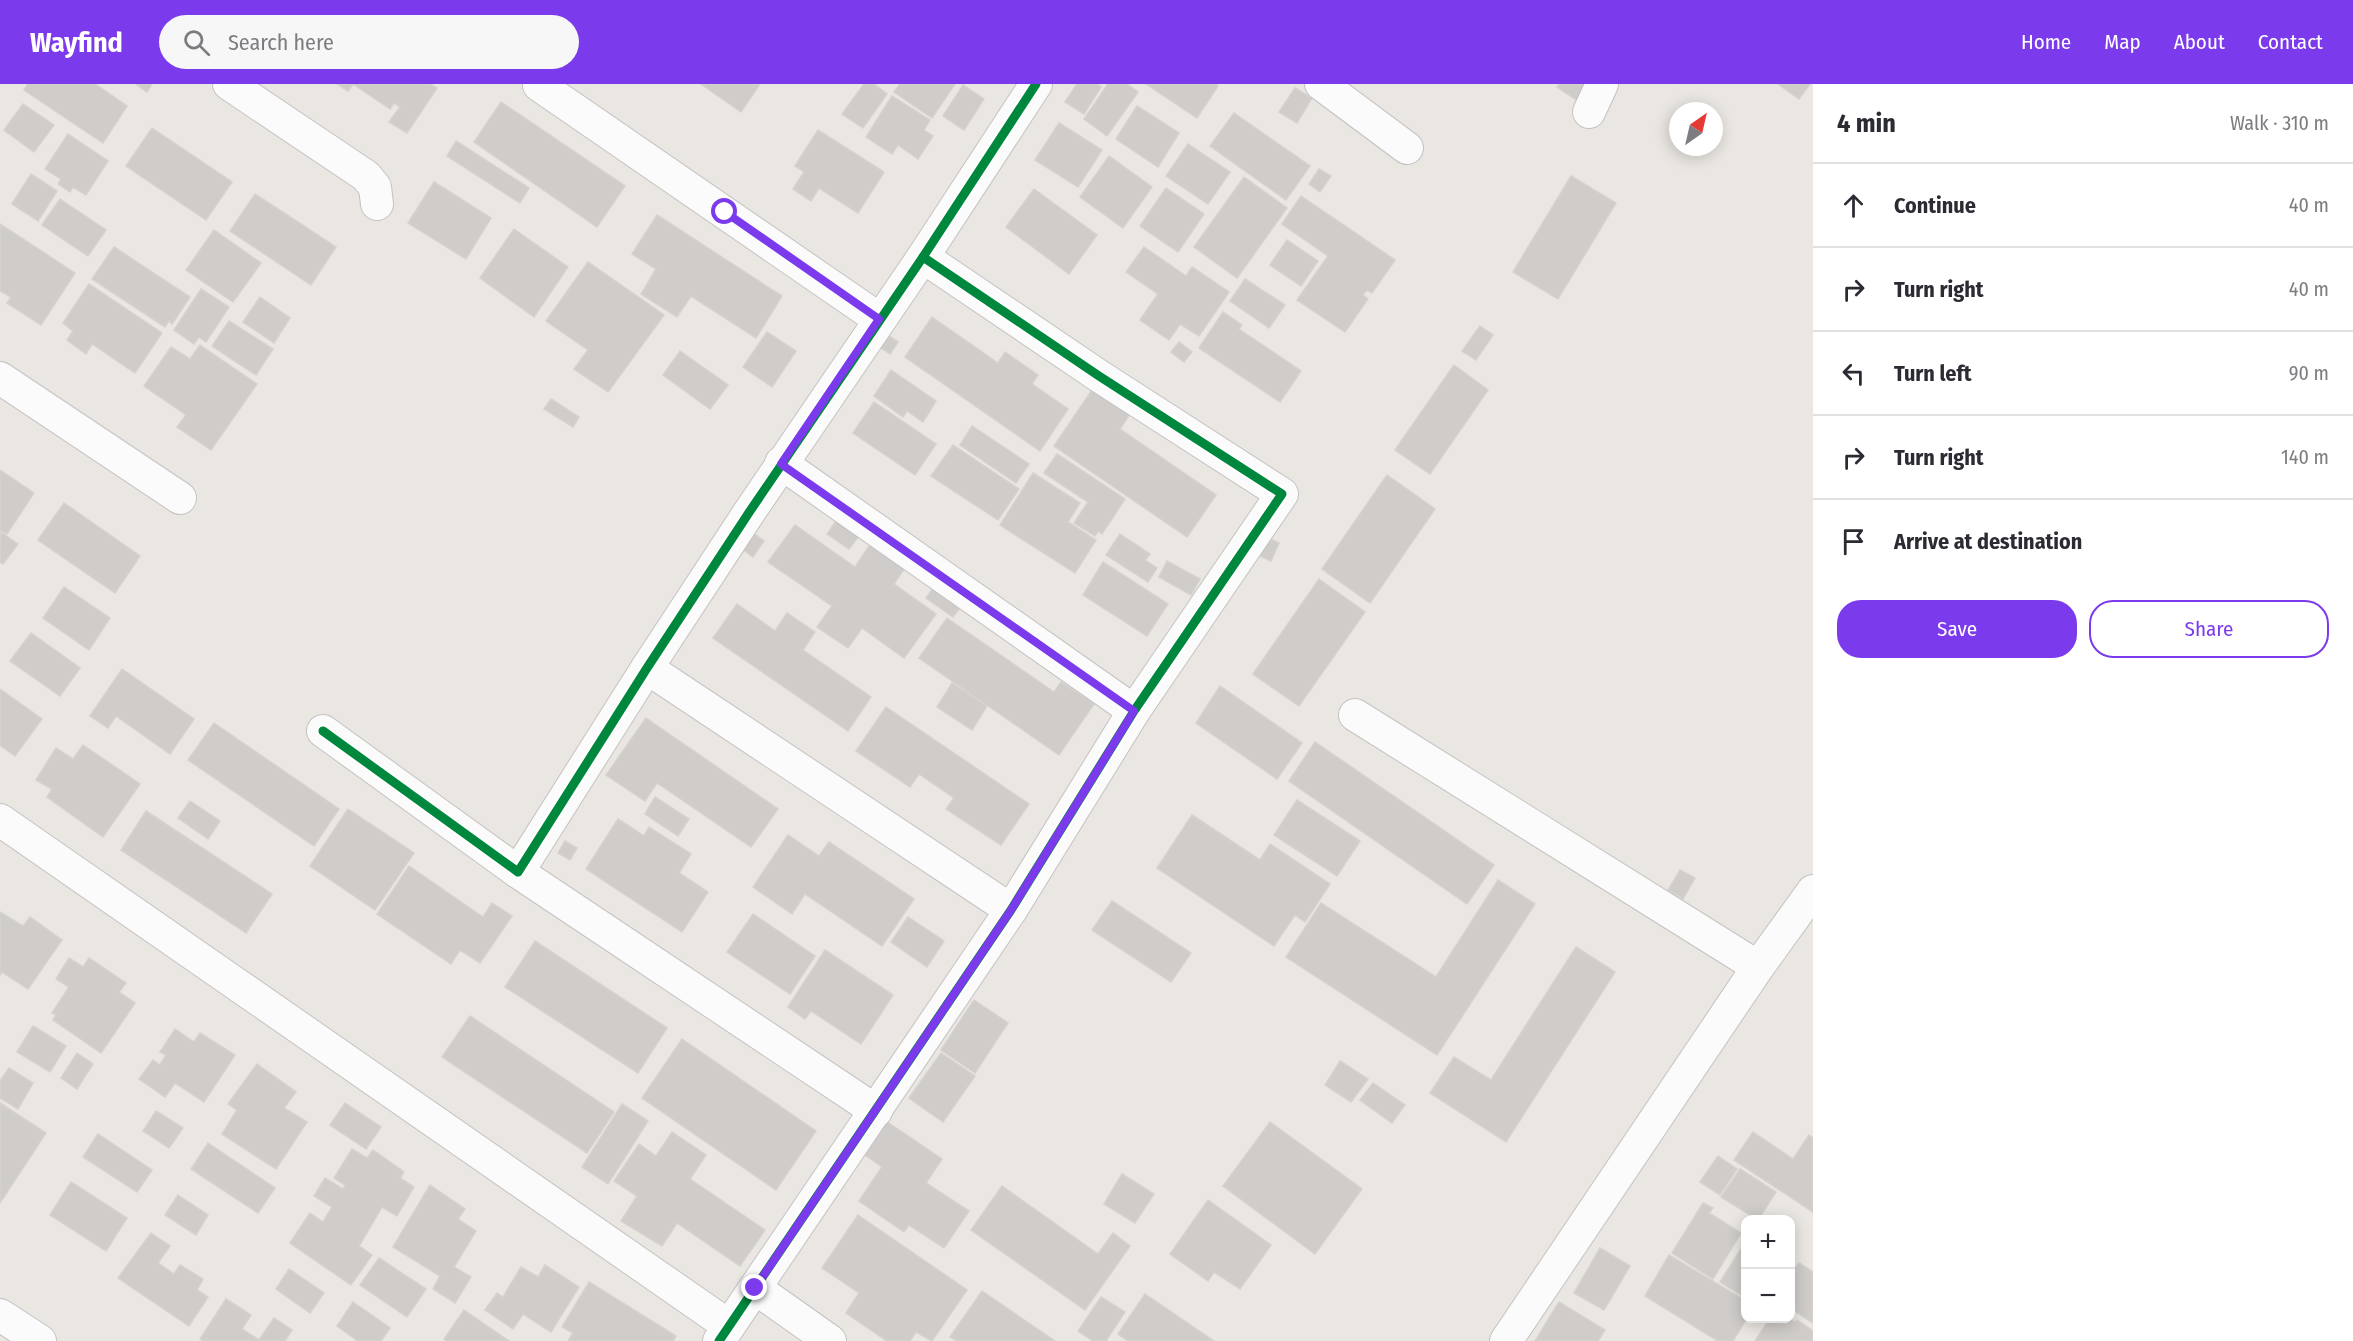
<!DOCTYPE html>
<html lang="en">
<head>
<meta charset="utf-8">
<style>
	body { margin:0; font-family:"Fira Sans Condensed",sans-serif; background:#f7f7f7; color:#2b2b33 }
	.controls { position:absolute; right:18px; bottom:18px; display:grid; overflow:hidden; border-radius:12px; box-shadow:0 3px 15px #0003 }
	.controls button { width:54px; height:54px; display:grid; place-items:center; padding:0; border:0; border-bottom:2px solid #e1e1e2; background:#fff; color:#2b2b33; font:30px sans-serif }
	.compass { position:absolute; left:1669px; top:18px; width:54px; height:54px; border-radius:50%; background:#fff; box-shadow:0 3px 15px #0003; rotate:34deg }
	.stop { position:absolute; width:18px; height:18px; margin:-14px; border:4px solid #7c3aed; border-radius:50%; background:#fff }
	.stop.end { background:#7c3aed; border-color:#fff; box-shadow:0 2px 6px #0008 }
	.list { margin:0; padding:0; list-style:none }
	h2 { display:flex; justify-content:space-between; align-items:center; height:78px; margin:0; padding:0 24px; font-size:26px }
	h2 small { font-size:20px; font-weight:400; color:#7c7c81 }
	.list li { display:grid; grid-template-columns:39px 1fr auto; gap:18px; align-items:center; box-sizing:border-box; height:84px; padding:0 24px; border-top:2px solid #e1e1e2 }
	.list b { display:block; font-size:22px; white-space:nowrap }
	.list em { font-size:20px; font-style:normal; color:#7c7c81 }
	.actions { display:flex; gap:12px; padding:18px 24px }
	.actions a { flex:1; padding:14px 0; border:2px solid #7c3aed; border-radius:24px; text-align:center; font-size:21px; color:#7c3aed }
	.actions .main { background:#7c3aed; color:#fff }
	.icon { flex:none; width:33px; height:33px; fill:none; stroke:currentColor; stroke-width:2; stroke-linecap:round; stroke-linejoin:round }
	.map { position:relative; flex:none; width:1813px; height:1257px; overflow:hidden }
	header { display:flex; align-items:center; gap:36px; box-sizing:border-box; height:84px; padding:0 30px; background:#7c3aed; color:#fff }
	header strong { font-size:28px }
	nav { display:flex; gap:33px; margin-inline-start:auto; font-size:21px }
	.search { width:420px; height:54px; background:#f7f7f7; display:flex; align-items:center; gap:15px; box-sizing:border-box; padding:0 21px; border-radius:33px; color:#7c7c81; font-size:22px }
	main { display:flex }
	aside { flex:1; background:#fff }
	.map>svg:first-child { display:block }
</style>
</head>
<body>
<header>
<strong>Wayfind</strong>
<div class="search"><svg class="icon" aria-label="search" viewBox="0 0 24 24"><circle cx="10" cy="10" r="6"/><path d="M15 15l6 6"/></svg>Search here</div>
<nav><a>Home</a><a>Map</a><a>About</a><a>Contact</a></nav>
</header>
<main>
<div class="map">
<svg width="1813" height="1257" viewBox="0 0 1813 1257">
	<rect width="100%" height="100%" fill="#eae6e2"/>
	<!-- building -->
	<g fill="#cfccc9" stroke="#d5d2ce" stroke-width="1.5">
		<polygon points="28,0 95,0 127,22 103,59 24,6"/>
		<polygon points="136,0 152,0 147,8"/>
		<polygon points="337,0 430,0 437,4 407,49 389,38 400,23 394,19 390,25 353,0 348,7"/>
		<polygon points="701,0 760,0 741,28"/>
		<polygon points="864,0 874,0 887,10 863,44 842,30"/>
		<polygon points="900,0 955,0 932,34 894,8"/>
		<polygon points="1077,0 1097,0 1101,3 1084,30 1065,18"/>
		<polygon points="1108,0 1127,0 1138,8 1107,52 1084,35"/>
		<polygon points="1146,0 1215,0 1218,2 1197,34"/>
		<polygon points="1559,0 1589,0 1578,17 1557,3"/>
		<polygon points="1778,0 1810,0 1799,15"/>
		<polygon points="963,1 984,15 964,46 943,32"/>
		<polygon points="1295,4 1312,14 1297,39 1279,28"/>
		<polygon points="892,12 930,36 924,46 933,52 918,75 898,61 892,70 866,53"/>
		<polygon points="501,18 625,102 597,143 474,58"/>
		<polygon points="23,20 54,41 34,68 4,46"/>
		<polygon points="1137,22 1179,49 1158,83 1116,55"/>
		<polygon points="1234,29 1310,82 1286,116 1210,62"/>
		<polygon points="1059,39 1102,66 1078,103 1035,76"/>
		<polygon points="152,44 232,98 206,136 126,82"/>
		<polygon points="818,46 884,88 858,129 819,104 811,117 793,105 804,88 795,82"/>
		<polygon points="68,50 108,77 86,111 73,103 70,108 58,100 61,95 45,85"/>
		<polygon points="456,57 529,104 520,119 447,72"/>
		<polygon points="1188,60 1230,88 1208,120 1166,92"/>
		<polygon points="1109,72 1152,103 1123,144 1080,113"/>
		<polygon points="1319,85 1331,92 1320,108 1309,100"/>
		<polygon points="31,90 57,107 38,137 12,120"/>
		<polygon points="1571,92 1616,119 1558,215 1513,188"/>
		<polygon points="1244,93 1287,124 1237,194 1194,163"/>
		<polygon points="434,98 491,134 466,175 408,139"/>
		<polygon points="1166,104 1204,130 1178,168 1140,142"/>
		<polygon points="1034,105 1097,151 1069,190 1006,143"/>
		<polygon points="255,110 336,163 311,201 230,147"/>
		<polygon points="1301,112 1395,176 1372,209 1367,206 1363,211 1368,215 1345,248 1297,216 1328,172 1282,140"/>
		<polygon points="60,115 106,146 88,172 42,141"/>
		<polygon points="657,131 782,212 756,254 691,212 677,233 641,210 656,185 632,170"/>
		<polygon points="0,140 75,189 41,241 7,219 11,213 0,207"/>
		<polygon points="514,145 568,183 534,233 480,194"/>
		<polygon points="214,146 261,179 233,218 186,186"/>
		<polygon points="1287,156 1318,177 1301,202 1270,181"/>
		<polygon points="114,163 190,213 172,240 169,237 165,243 92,195"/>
		<polygon points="1144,163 1186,192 1192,183 1229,208 1199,252 1180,240 1169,256 1140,236 1158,210 1126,188"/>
		<polygon points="588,178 664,231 608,308 574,285 588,266 546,237"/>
		<polygon points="1245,195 1285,221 1269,244 1230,217"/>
		<polygon points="89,200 162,249 135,289 92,260 86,270 67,256 73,247 63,239"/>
		<polygon points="201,205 229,223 206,258 199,253 194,260 174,246"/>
		<polygon points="260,213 290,234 274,259 243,238"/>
		<polygon points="1223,228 1242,241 1239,245 1301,287 1280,318 1199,264"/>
		<polygon points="932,233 998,279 1005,268 1038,291 1032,300 1068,325 1040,367 905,273"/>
		<polygon points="229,237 273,265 256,291 212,262"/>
		<polygon points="1480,242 1493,251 1476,276 1462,267"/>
		<polygon points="882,247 898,258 890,270 873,259"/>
		<polygon points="767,248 796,267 772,303 743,283"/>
		<polygon points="1179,258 1192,268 1184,278 1171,268"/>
		<polygon points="200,261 257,300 211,366 177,343 186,331 144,302 171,263 190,275"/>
		<polygon points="680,267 728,301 710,325 663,291"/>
		<polygon points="1454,281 1488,306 1430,390 1395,366"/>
		<polygon points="891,286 936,317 923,338 907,327 903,333 874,312"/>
		<polygon points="1096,300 1133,325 1120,345 1216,411 1187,453 1054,362"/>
		<polygon points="551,315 579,333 573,343 544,325"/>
		<polygon points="874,318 936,360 915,391 853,349"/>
		<polygon points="972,342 1029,380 1016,399 960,361"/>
		<polygon points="953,361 1019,405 998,436 931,392"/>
		<polygon points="1057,370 1125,415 1102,450 1098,447 1095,452 1074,439 1088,418 1044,389"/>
		<polygon points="0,386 34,409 7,450 0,446"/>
		<polygon points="1033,389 1080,419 1068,438 1096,456 1075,489 1000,441"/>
		<polygon points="1387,391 1435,425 1370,519 1322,485"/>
		<polygon points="64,419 140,472 115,509 38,456"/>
		<polygon points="838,434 861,449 849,465 827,450"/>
		<polygon points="795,441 855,483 874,455 908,479 894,500 936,530 904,574 862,544 848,564 817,543 832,522 768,478"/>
		<polygon points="745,443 764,457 753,473 734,459"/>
		<polygon points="1,448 18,460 3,480 0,478"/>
		<polygon points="1120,450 1150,470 1145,476 1157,484 1148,498 1106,471"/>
		<polygon points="1264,452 1279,459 1271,477 1255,470"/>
		<polygon points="1167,477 1200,495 1191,511 1159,493"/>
		<polygon points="1103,478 1168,520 1147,552 1083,511"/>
		<polygon points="1319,495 1365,528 1299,622 1253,590"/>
		<polygon points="936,500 963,520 953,533 926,514"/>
		<polygon points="64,503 110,534 89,566 43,534"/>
		<polygon points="737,520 775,547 787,529 815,548 803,566 871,613 848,647 713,554"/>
		<polygon points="947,534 1054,608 1061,598 1094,620 1059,671 919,574"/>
		<polygon points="31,549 80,584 60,612 10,577"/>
		<polygon points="122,585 194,635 170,670 116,632 108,644 90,632"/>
		<polygon points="952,599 987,622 972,646 937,623"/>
		<polygon points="1220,602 1302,659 1277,695 1196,639"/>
		<polygon points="0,605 42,635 15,672 0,661"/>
		<polygon points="886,623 1029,720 1001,761 946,725 954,714 919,690 910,703 856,667"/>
		<polygon points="646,634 778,725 751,763 657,699 645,717 606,691"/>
		<polygon points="214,639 339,725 314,762 188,676"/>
		<polygon points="1315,658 1494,781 1467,820 1289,697"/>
		<polygon points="83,661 140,700 103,753 47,713 52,705 36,696 56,664 73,675"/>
		<polygon points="655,713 689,735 678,752 645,730"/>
		<polygon points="1297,716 1360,757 1337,792 1274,751"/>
		<polygon points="190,717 220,737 208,755 178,734"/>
		<polygon points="348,725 414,769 375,826 310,782"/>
		<polygon points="146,727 272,810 246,849 121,766"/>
		<polygon points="1192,731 1260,776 1270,760 1330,800 1305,838 1295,831 1274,862 1157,784"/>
		<polygon points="618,735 644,752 649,743 691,770 679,789 708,808 682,848 586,785"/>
		<polygon points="788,751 819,772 829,758 914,815 882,862 805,810 792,830 753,803"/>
		<polygon points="565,757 577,764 570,776 558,769"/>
		<polygon points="409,782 483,833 492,819 512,832 480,879 460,866 451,880 377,830"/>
		<polygon points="1680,786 1695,794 1683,815 1668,806"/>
		<polygon points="1498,796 1535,820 1437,971 1286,873 1321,819 1436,893"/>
		<polygon points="1112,817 1191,869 1171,898 1092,846"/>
		<polygon points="0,828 23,842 30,833 62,856 28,905 2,888 0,891"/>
		<polygon points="753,830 815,872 790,910 727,868"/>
		<polygon points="908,833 944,857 927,883 891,858"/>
		<polygon points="535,857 667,944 638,989 505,903"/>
		<polygon points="1576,863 1615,888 1506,1058 1430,1009 1454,973 1491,996"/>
		<polygon points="825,866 893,911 861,960 811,927 805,935 788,923"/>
		<polygon points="69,874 83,883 89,874 126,899 119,908 135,919 101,969 53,936 56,931 52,929 69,903 56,895"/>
		<polygon points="974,916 1008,939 975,989 941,966"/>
		<polygon points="470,932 614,1028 587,1069 442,973"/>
		<polygon points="33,942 66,962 50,988 17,968"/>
		<polygon points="175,945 194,958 200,949 235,971 204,1018 175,999 165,1013 139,995 153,976 160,981 166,971 160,968"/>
		<polygon points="682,955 816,1047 776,1106 642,1014"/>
		<polygon points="77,969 93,980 77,1005 61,994"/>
		<polygon points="941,969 975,992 943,1038 909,1014"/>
		<polygon points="1340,977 1368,995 1351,1018 1325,1001"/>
		<polygon points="257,980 296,1008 284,1024 307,1038 276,1085 222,1050 237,1026 228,1020"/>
		<polygon points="9,984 33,999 18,1025 0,1014 0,997"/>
		<polygon points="1373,999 1405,1021 1392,1039 1360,1016"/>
		<polygon points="0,1019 46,1049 0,1119"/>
		<polygon points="345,1019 381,1043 366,1065 330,1041"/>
		<polygon points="622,1020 648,1037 608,1100 582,1083"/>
		<polygon points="156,1027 183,1044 169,1064 143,1047"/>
		<polygon points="883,1035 942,1075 926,1099 969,1127 944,1164 909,1141 904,1148 859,1117 882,1083 861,1068"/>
		<polygon points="1270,1038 1362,1105 1315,1170 1223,1102"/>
		<polygon points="672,1048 706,1071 690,1095 765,1146 740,1182 677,1139 662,1162 621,1137 637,1112 614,1097 639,1060 656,1072"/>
		<polygon points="1753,1048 1793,1075 1809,1051 1813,1054 1813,1128 1734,1076"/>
		<polygon points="98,1050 152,1086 137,1108 83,1073"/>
		<polygon points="208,1059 275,1104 258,1129 191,1085"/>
		<polygon points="352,1065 367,1074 373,1066 404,1088 400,1094 414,1103 397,1132 382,1123 359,1162 372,1171 351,1201 290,1159 310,1129 323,1138 332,1123 314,1112 325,1094 343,1105 345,1101 334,1094"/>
		<polygon points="1718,1072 1737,1085 1720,1111 1700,1098"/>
		<polygon points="1740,1085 1776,1108 1758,1136 1721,1113"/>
		<polygon points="1122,1090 1154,1110 1135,1139 1104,1120"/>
		<polygon points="71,1098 127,1134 106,1167 50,1131"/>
		<polygon points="430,1101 465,1125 458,1135 476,1147 454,1183 471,1193 455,1219 433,1205 440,1192 393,1163"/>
		<polygon points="1002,1102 1098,1170 1113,1149 1130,1162 1085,1226 971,1146"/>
		<polygon points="178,1111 208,1131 196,1151 165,1131"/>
		<polygon points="1208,1116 1271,1161 1240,1205 1214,1188 1208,1197 1170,1170"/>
		<polygon points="1703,1119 1713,1124 1709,1129 1741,1149 1713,1195 1672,1169"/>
		<polygon points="858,1131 967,1206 932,1257 916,1248 910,1257 887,1257 846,1229 859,1209 822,1184"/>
		<polygon points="151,1149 170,1162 158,1179 174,1190 180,1181 203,1195 197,1206 208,1213 189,1242 118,1194"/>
		<polygon points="1746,1157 1746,1214 1720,1198"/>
		<polygon points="1600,1164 1630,1182 1604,1226 1574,1209"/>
		<polygon points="1669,1171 1746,1217 1747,1234 1733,1257 1718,1257 1645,1212"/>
		<polygon points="379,1174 426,1205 407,1233 360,1201"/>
		<polygon points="1799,1179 1813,1188 1813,1239 1790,1224 1790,1191"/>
		<polygon points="545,1181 579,1203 551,1248 523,1230 513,1245 485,1226 497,1209 503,1213 521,1183 538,1193"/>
		<polygon points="289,1185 324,1209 310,1229 276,1205"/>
		<polygon points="589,1198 676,1252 673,1257 568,1257 573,1249 562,1243"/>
		<polygon points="982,1207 1055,1257 957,1257 950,1253"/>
		<polygon points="1145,1210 1214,1257 1128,1257 1118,1250"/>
		<polygon points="1101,1213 1125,1228 1106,1257 1093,1257 1078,1247"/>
		<polygon points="226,1215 251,1231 242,1245 259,1256 274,1234 292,1246 285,1257 204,1257 200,1255"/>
		<polygon points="353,1218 390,1244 381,1257 358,1257 337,1242"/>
		<polygon points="1559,1218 1605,1246 1598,1257 1535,1257"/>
		<polygon points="464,1226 509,1257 447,1257 444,1255"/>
		<polygon points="1770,1234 1789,1234 1795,1238 1797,1236 1813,1247 1813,1257 1755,1257"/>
	</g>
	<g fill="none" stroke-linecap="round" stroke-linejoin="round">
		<!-- minor casing -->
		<g stroke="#c4c2c3" stroke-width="34">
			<g id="minor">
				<polyline points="229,0 366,92 375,103 377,120"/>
				<polyline points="1321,0 1407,64"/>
				<polyline points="539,1 879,235"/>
				<polyline points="1589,28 1602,0"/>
				<polyline points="0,294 180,414"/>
				<polyline points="781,379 1134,627"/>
				<polyline points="647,584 1011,826"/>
				<polyline points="1355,631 1758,883"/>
				<polyline points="323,647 518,788 647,584 750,427 923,173 1036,0"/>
				<polyline points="0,736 729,1242"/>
				<polyline points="518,788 876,1027"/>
				<polyline points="755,1204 830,1257"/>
				<polyline points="0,1231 40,1257"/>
				<polyline points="719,1257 1011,826 1134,627 1282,410 1099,292 923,173"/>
				<polyline points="1506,1257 1758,883 1813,807"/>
			</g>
		</g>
		<!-- minor -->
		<use href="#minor" stroke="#fcfbfb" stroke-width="32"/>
		<!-- cycleway casing -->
		<g stroke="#fff" stroke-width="13">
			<g id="cycleway">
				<polyline points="323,647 518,788 647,584 750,427 923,173 1036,0"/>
				<polyline points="719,1257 1011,826 1134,627 1282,410 1099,292 923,173"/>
			</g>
		</g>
		<!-- cycleway -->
		<use href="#cycleway" stroke="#00873e" stroke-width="9"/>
	</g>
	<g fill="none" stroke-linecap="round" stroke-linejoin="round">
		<!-- route -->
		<polyline stroke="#7c3aed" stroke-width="8" points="725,128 879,235 781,380 1134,627 1011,826 755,1204"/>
	</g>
</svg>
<div class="controls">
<button>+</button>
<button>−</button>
</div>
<svg class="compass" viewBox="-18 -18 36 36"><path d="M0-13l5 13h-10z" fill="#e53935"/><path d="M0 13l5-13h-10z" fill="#7c7c81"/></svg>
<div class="stop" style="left:725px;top:128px"></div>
<div class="stop end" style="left:755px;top:1204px"></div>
</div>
<aside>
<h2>4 min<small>Walk · 310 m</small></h2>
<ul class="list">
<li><svg class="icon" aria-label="ahead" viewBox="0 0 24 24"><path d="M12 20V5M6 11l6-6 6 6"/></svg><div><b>Continue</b></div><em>40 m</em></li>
<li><svg class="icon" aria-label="right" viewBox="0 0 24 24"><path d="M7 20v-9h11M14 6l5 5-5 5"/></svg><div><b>Turn right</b></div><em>40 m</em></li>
<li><svg class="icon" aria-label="left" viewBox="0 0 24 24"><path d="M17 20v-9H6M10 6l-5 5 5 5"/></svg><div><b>Turn left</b></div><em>90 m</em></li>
<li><svg class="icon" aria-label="right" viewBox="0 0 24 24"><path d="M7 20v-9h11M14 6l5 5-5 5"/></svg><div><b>Turn right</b></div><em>140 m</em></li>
<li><svg class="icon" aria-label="arrive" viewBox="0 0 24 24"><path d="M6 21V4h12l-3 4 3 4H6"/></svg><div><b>Arrive at destination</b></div></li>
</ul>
<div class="actions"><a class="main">Save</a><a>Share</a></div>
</aside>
</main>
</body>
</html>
